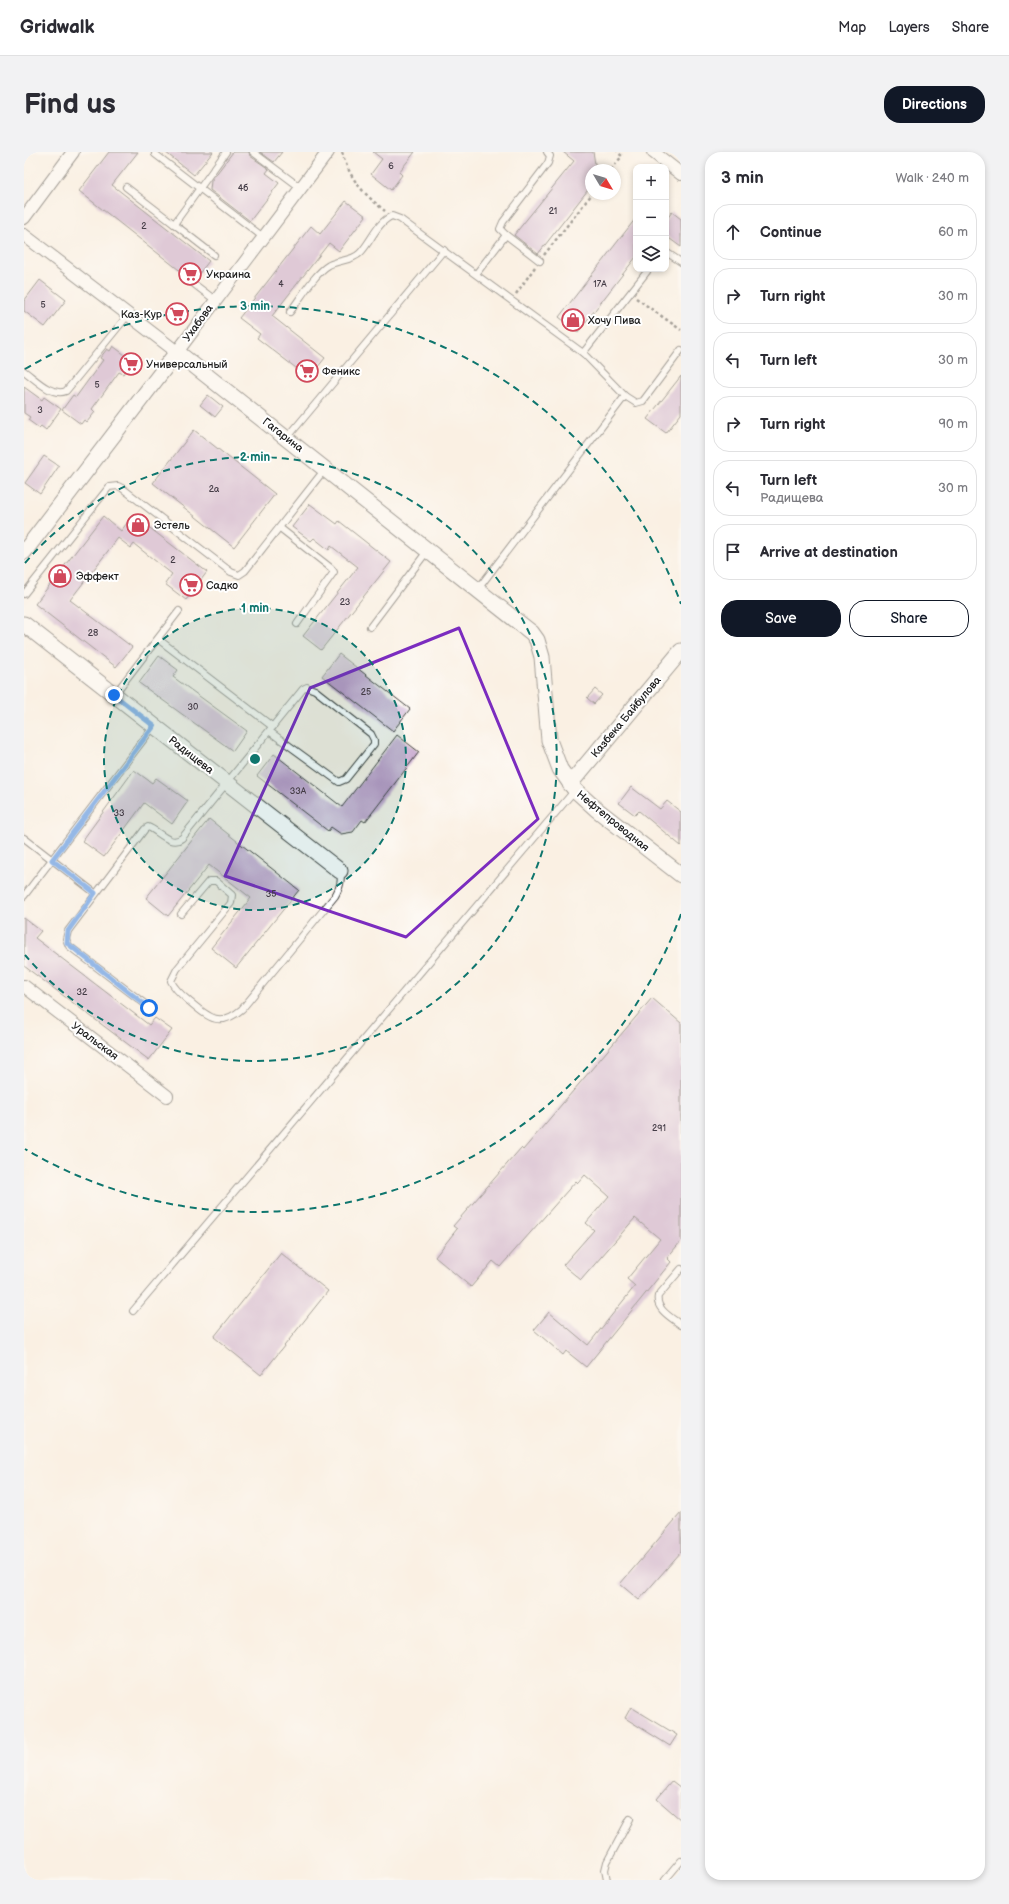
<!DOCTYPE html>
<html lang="en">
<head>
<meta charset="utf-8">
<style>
	body { margin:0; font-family:"Balsamiq Sans",sans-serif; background:#f2f2f3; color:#2b2b33 }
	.controls { position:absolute; right:12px; top:12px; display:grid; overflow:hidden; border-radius:8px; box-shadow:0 2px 6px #0003 }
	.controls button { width:36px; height:36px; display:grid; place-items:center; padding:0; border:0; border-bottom:1px solid #e1e1e2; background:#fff; color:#2b2b33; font:20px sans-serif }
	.compass { position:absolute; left:561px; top:12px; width:36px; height:36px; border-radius:50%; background:#fff; box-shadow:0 2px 6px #0003; rotate:128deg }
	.stop { position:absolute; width:12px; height:12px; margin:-9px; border:3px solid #1a73e8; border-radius:50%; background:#fff }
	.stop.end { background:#1a73e8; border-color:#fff; box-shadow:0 1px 4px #0008 }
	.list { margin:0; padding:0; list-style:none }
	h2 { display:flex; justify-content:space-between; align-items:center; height:52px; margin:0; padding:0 16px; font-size:17px }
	h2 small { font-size:13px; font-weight:400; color:#7c7c81 }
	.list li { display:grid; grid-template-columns:26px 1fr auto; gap:12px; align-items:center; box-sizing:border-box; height:56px; margin:0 8px 8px; padding:0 8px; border:1px solid #e1e1e2; border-radius:16px }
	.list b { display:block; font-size:15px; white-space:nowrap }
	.list p { margin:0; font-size:13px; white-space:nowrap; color:#7c7c81 }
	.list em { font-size:13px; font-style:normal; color:#7c7c81 }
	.actions { display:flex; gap:8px; padding:12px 16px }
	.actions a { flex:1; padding:9px 0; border:1px solid #111827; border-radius:16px; text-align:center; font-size:14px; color:#111827 }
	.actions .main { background:#111827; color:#fff }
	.icon { flex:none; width:22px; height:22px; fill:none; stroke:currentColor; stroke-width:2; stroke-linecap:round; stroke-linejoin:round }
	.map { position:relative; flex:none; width:657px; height:1728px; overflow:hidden; border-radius:16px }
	header { display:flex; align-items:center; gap:24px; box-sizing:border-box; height:56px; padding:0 20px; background:#fff; border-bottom:1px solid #e1e1e2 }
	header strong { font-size:19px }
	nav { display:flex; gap:22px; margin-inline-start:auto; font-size:14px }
	.intro { display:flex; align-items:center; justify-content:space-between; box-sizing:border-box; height:96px; padding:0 24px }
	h1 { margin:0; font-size:28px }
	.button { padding:10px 18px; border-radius:16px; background:#111827; color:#fff; font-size:14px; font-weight:700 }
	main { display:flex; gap:24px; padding:0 24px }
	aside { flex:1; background:#fff; border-radius:16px; box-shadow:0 2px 6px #0003 }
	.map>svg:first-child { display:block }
</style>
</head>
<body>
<header>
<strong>Gridwalk</strong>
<nav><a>Map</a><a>Layers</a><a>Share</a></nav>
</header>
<div class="intro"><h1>Find us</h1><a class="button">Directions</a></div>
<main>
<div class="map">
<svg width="657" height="1728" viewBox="0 0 657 1728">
	<rect width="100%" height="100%" fill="#fff"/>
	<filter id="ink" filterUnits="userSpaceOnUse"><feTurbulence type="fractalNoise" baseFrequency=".025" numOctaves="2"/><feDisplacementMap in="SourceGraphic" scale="8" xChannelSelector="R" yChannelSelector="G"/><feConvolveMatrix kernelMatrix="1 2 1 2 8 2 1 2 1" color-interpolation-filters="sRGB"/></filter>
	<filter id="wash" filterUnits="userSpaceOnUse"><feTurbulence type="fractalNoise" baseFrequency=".012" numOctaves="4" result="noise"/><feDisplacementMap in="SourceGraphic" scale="16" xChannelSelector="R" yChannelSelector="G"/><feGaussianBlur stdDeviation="0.9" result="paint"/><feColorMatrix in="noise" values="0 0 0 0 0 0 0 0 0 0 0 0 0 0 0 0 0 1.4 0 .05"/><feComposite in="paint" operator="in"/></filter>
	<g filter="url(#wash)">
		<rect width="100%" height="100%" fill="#faf0e3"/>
		<g id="blocks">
			<!-- building -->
			<g fill="#be9ac6">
				<polygon points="85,0 114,0 88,33 185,109 171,127 164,125 55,39"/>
				<polygon points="141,0 189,0 170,23"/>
				<polygon points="209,0 225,0 226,4 245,17 242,21 255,31 226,69 186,38 187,29"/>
				<polygon points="236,0 258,0 250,10"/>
				<polygon points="349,0 391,0 375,20 378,23 367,38 347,22 358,7"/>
				<polygon points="539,0 569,0 572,18 567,18 567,34 514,102 490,83 550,9"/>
				<polygon points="322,49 342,64 315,99 305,91 248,164 301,206 285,226 233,186 236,182 215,166 287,74 296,82"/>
				<polygon points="648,60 657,67 657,95 642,84 642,68"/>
				<polygon points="612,66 612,105 554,180 535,165"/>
				<polygon points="16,128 42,148 21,175 0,159 0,149"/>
				<polygon points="89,194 105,206 102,210 106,213 99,222 95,220 68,257 71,260 63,270 60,268 57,272 38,258 49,243 52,245 79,208 76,206 83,197 86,199"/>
				<polygon points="657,224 657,262 642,281 623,267"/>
				<polygon points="0,235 18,248 20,245 37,257 22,278 17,274 15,276 4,268 6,265 0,261"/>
				<polygon points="184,243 199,255 191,265 176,253"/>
				<polygon points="170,278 251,342 210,395 129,331"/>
				<polygon points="20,304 35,314 16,342 1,331"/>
				<polygon points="286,352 313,372 315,369 367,410 297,498 279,484 334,415 307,394 305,398 290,386 287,389 268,375"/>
				<polygon points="109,363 183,420 162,448 141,432 148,422 110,392 107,396 94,386 46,448 108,495 92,515 11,452 79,364 97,379"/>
				<polygon points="315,502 386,557 369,579 298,524"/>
				<polygon points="135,504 154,518 149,525 223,579 209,599 115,531"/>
				<polygon points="571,537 578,543 570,552 563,546"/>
				<polygon points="373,583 395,600 341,670 338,668 329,680 317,682 307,675 304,679 233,624 250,602 318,655"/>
				<polygon points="110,618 128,631 132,626 164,649 148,672 120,651 80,705 58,689"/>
				<polygon points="607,635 636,657 643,649 657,660 657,694 615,659 611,663 595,651"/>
				<polygon points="185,667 275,738 212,816 187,796 227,746 185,713 144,764 122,746"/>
				<polygon points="0,766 17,779 11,786 125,873 131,866 148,878 125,908 0,814"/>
				<polygon points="628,846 657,871 657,1089 643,1106 647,1110 562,1215 542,1199 539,1203 510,1178 525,1160 564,1193 611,1134 603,1127 636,1087 611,1066 557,1128 539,1113 570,1078 562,1071 585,1044 561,1023 554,1031 552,1029 476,1115 469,1109 447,1135 411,1105 433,1077 429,1074 497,996 499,998"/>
				<polygon points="257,1101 304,1139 237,1223 190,1185"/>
				<polygon points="657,1361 657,1400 615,1448 596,1432"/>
				<polygon points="607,1555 653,1583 646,1594 601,1566"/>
				<polygon points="648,1629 657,1636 657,1668 633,1647"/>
			</g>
		</g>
	</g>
	<g filter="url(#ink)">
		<use href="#blocks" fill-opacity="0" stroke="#3d3c3a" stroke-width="1"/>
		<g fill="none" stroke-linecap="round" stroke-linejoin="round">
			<!-- service casing -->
			<g stroke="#3d3c3a" stroke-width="8">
				<g id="service">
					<polyline points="229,0 277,36"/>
					<polyline points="131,2 239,85"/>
					<polyline points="102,35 150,72 202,0"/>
					<polyline points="150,72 190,103"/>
					<polyline points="642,100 657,110"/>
					<polyline points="516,109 482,83 476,77 479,70 524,11 526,4 523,0"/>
					<polyline points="452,122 482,83"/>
					<polyline points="166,129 191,148"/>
					<path d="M266,160C276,147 291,121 305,113C315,108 328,109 336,101C347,90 353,70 368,64L376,67L559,201L625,117"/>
					<polyline points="559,201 601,244"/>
					<path d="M0,219C11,227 28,245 42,239L104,163"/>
					<polyline points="263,286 420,98"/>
					<polyline points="256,376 307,416 310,420 273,472"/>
					<polyline points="454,437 601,244 612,251 619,249 657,198"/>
					<polyline points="0,442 85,335 94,334 98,336 207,420 215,423 221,419 301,317"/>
					<polyline points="346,475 404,398"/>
					<polyline points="134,487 249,575"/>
					<polyline points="90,543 155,459"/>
					<polyline points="0,686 71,741"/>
					<polyline points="0,744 130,574"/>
					<path d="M157,762L185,729H192L208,743L207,751L153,817L147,829C151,838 159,844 166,850C185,866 196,876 218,857L311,744C316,735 318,729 316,719"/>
					<path d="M125,855L45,794L42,787L44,779L121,677L124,675C135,679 146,695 158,686L279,537L283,535L291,538L347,582L350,588V592L322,627L315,630L245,579"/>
					<path d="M657,1117L634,1144C631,1157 648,1166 657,1173"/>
					<polyline points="109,1159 551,638"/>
					<polyline points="583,1728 581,1718 583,1710 606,1667"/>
					<polyline points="641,1728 657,1709"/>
				</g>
			</g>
			<!-- minor casing -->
			<g stroke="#3d3c3a" stroke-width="14">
				<g id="minor">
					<polyline points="629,0 657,22"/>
					<polyline points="0,66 49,0"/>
					<polyline points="0,83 153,200 304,0"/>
					<polyline points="0,834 143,944"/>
				</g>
			</g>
			<!-- tertiary casing -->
			<g stroke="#3d3c3a" stroke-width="17">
				<g id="tertiary">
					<polyline points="0,400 153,200 508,481 513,488 518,505 525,588 536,617 551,638 572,657 657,723"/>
					<polyline points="0,472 316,719"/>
					<polyline points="546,632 657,499"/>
				</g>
			</g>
			<!-- path -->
			<g stroke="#3d3c3a" stroke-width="2.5" stroke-dasharray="3 3" stroke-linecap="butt">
				<path d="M318,0C326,28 339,41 361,59"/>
				<polyline points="587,18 598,4 593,0"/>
				<polyline points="520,103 568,42"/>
				<polyline points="492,142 511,115"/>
				<polyline points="612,146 657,178"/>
			</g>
			<!-- service -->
			<use href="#service" stroke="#fff" stroke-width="6"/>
			<!-- minor -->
			<use href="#minor" stroke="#fff" stroke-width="12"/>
			<!-- tertiary -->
			<use href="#tertiary" stroke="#fff" stroke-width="15"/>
		</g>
	</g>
	<g fill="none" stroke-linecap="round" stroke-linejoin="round" filter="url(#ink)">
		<!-- route -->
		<polyline stroke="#1a73e8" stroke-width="5" points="90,543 130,574 28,708 71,741 44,779 43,791 125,856"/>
	</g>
	<!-- marked area -->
	<path d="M0 0H657V1728H0ZM435,476L514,667L382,785L201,724L286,536Z" fill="#faf0e3" fill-opacity=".55" fill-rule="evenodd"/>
	<path fill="none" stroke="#7b2cbf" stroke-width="3" stroke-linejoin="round" d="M435,476L514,667L382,785L201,724L286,536Z"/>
	<!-- distance rings -->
	<circle cx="231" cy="607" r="151" fill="#0f766e" fill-opacity=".12"/>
	<g fill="none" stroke="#0f766e" stroke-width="2" stroke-dasharray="7 5">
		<circle cx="231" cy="607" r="151"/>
		<path d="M1 411A302 302 0 1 1 1 803"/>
		<path d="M657 762A453 453 0 0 1 1 997M1 217A453 453 0 0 1 657 452"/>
	</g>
	<!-- icons -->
	<defs>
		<g id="supermarket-ring" transform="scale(1.15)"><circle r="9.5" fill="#fff" stroke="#d1495b" stroke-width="1.5"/><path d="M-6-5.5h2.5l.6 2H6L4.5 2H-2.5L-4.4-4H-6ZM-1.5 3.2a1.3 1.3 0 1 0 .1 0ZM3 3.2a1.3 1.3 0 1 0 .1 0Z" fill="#d1495b"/></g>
		<g id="shop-ring" transform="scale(1.15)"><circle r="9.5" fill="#fff" stroke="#d1495b" stroke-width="1.5"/><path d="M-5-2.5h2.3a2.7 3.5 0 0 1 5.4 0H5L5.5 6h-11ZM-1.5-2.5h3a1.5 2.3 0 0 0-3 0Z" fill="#d1495b"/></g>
	</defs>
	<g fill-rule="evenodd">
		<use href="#supermarket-ring" x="166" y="122"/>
		<use href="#supermarket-ring" x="153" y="162"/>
		<use href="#shop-ring" x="549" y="168"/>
		<use href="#supermarket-ring" x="107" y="212"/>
		<use href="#supermarket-ring" x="283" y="219"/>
		<use href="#shop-ring" x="114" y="373"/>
		<use href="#shop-ring" x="36" y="424"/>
		<use href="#supermarket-ring" x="167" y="433"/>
	</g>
	<g text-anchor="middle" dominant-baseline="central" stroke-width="4" stroke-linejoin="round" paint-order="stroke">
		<!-- number labels -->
		<g font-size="9" fill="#443c46">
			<text x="367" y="14">6</text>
			<text x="219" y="36">4б</text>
			<text x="529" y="59">21</text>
			<text x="120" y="74">2</text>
			<text x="257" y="132">4</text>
			<text x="576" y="132">17А</text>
			<text x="19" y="153">5</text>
			<text x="73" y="233">5</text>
			<text x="16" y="258">3</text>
			<text x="190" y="337">2а</text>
			<text x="149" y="408">2</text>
			<text x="321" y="450">23</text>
			<text x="69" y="481">28</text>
			<text x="342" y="540">25</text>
			<text x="169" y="555">30</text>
			<text x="274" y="639">33А</text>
			<text x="95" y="661">33</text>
			<text x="247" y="742">35</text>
			<text x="58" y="840">32</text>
			<text x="635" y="976">291</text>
		</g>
		<!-- poi labels -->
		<g font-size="11" fill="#1c1c1c" stroke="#fff" text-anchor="start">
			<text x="182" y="122">Украина</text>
			<text x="138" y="162" text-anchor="end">Каз-Кур</text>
			<text x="564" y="168">Хочу Пива</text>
			<text x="122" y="212">Универсальный</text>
			<text x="298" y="219">Феникс</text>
			<text x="130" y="373">Эстель</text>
			<text x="52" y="424">Эффект</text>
			<text x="182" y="433">Садко</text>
		</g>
		<!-- street labels -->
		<g font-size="11" fill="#1c1c1c" stroke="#fff">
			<text transform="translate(174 171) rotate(-54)">Ухабова</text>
			<text transform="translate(259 283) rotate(38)">Гагарина</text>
			<text transform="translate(602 565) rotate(-50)">Казбека Байбулова</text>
			<text transform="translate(167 603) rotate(38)">Радищева</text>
			<text transform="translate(589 669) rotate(39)">Нефтепроводная</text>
			<text transform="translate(71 889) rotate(37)">Уральская</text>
		</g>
	</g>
	<circle cx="231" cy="607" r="6" fill="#0f766e" stroke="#fff" stroke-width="2"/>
	<g font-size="12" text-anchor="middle" font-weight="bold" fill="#0f766e" stroke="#fff" stroke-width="4" stroke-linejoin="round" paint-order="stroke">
		<text x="231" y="158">3 min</text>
		<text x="231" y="309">2 min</text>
		<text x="231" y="460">1 min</text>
	</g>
</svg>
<div class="controls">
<button>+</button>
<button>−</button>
<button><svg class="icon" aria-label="layers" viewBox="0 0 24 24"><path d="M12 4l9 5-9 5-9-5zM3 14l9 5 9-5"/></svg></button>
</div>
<svg class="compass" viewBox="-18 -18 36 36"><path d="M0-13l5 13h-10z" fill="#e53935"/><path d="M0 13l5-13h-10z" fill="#7c7c81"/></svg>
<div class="stop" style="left:125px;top:856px"></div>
<div class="stop end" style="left:90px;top:543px"></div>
</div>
<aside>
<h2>3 min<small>Walk · 240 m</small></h2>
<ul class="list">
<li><svg class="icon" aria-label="ahead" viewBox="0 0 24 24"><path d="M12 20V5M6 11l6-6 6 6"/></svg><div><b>Continue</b></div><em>60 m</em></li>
<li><svg class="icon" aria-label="right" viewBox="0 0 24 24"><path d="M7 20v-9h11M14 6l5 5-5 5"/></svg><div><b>Turn right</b></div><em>30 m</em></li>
<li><svg class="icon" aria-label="left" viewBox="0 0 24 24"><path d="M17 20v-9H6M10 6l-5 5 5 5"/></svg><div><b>Turn left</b></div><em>30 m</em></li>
<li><svg class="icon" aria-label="right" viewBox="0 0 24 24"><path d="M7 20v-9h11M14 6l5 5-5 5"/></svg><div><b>Turn right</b></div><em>90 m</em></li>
<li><svg class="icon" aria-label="left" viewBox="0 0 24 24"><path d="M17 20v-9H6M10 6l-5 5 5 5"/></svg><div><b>Turn left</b><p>Радищева</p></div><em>30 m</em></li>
<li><svg class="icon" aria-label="arrive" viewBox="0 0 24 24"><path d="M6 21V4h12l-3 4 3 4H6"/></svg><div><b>Arrive at destination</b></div></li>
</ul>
<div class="actions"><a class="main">Save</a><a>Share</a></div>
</aside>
</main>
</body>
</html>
